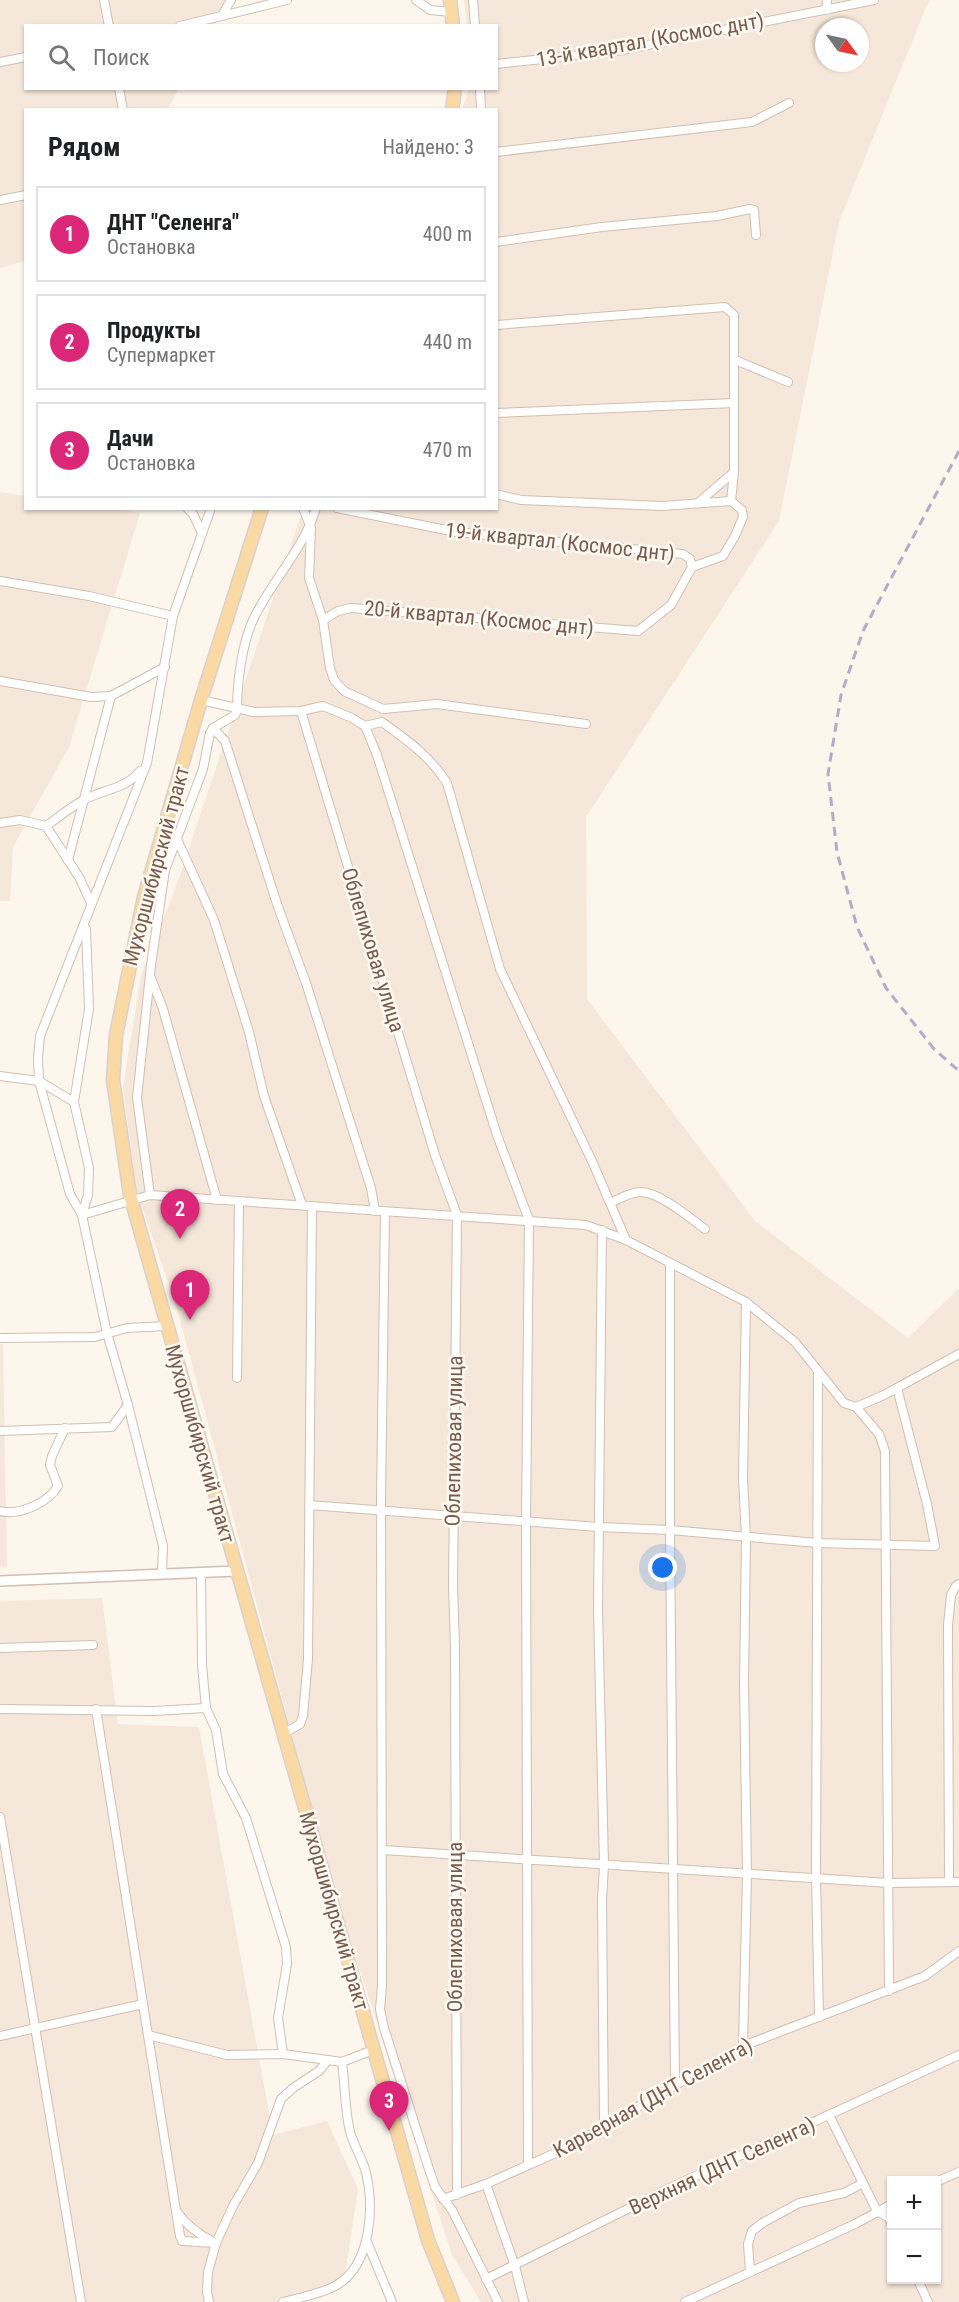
<!DOCTYPE html>
<html lang="ru">
<head>
<meta charset="utf-8">
<style>
	body { margin:0; font-family:"Roboto Condensed",sans-serif; background:#f2f2f2; color:#202124 }
	.controls { position:absolute; right:18px; bottom:18px; display:grid; overflow:hidden; border-radius:0px; box-shadow:0 2px 4px #0004 }
	.controls button { width:54px; height:54px; display:grid; place-items:center; padding:0; border:0; border-bottom:2px solid #e0e0e0; background:#fff; color:#202124; font:30px sans-serif }
	.compass { position:absolute; left:815px; top:18px; width:54px; height:54px; border-radius:50%; background:#fff; box-shadow:0 2px 4px #0004; rotate:123deg }
	.you { position:absolute; left:663px; top:1568px; width:21px; height:21px; margin:-15px; border:4px solid #fff; border-radius:50%; background:#1a73e8; box-shadow:0 0 0 9px #1a73e833 }
	.badge { display:grid; place-items:center; width:39px; height:39px; border-radius:50%; background:#db2777; color:#fff; font-size:20px; font-weight:700 }
	.pin { position:absolute; translate:-50% -50px; filter:drop-shadow(0 2px 3px #0008) }
	.pin::after { content:''; position:absolute; top:32px; width:21px; height:18px; background:inherit; clip-path:polygon(0 0,100% 0,50% 100%) }
	.list { margin:0; padding:0; list-style:none }
	h2 { display:flex; justify-content:space-between; align-items:center; height:78px; margin:0; padding:0 24px; font-size:26px }
	h2 small { font-size:20px; font-weight:400; color:#757577 }
	.list li { display:grid; grid-template-columns:39px 1fr auto; gap:18px; align-items:center; box-sizing:border-box; height:96px; margin:0 12px 12px; padding:0 12px; border:2px solid #e0e0e0; border-radius:0px }
	.list b { display:block; font-size:22px; white-space:nowrap }
	.list p { margin:0; font-size:20px; white-space:nowrap; color:#757577 }
	.list em { font-size:20px; font-style:normal; color:#757577 }
	.icon { flex:none; width:33px; height:33px; fill:none; stroke:currentColor; stroke-width:2; stroke-linecap:round; stroke-linejoin:round }
	.map { position:relative; flex:none; width:959px; height:2302px; overflow:hidden }
	.search { position:absolute; background:#fff; box-shadow:0 2px 4px #0004; left:24px; top:24px; width:474px; height:66px; display:flex; align-items:center; gap:15px; box-sizing:border-box; padding:0 21px; border-radius:0px; color:#757577; font-size:22px }
	.panel { position:absolute; background:#fff; box-shadow:0 2px 4px #0004; left:24px; top:108px; width:474px; height:402px; border-radius:0px }
	.map>svg:first-child { display:block }
</style>
</head>
<body>
<div class="map">
<svg width="959" height="2302" viewBox="0 0 959 2302">
	<rect width="100%" height="100%" fill="#fdf6ec"/>
	<!-- residential -->
	<g fill="#f5e8da" fill-rule="evenodd">
		<polygon points="0,0 226,0 215,25 26,26 26,88 179,89 167,109 26,110 25,261 0,268"/>
		<path d="M464,0H929L839,222L779,521L586,817L587,999L755,1221L908,1338L959,1288V2302H481L452,2255L333,1887L176,1305L137,1193L123,1088L141,975L177,884L303,509L496,508V110L462,109L469,89L496,88V26L467,25ZM824,27H860V63H824ZM892,2180H936V2280H892Z"/>
		<polygon points="0,492 25,496 26,508 111,508 140,513 69,747 13,847 10,901 0,901"/>
		<polygon points="0,1344 3,1344 7,1567 0,1567"/>
		<polygon points="102,1598 118,1724 199,1727 273,2135 327,2121 358,2189 343,2288 290,2302 0,2302 0,1601"/>
	</g>
	<g fill="none" stroke-linecap="round" stroke-linejoin="round">
		<!-- minor casing -->
		<g stroke="#d1beb0" stroke-width="10">
			<g id="minor">
				<polyline points="104,0 109,26"/>
				<polyline points="416,0 430,10 451,12"/>
				<polyline points="473,0 475,26"/>
				<polyline points="826,10 827,0"/>
				<polyline points="222,15 231,0"/>
				<polyline points="180,26 287,0"/>
				<polyline points="0,62 26,57"/>
				<polyline points="496,64 617,51 874,0"/>
				<polyline points="119,88 123,110"/>
				<polyline points="480,88 481,110"/>
				<polyline points="496,152 752,122 789,103"/>
				<polyline points="0,200 26,195"/>
				<polyline points="496,242 602,227 717,216 750,209 754,210 756,235"/>
				<polyline points="496,325 725,307 734,315 734,472 731,501"/>
				<polyline points="735,360 788,382"/>
				<polyline points="496,413 734,403"/>
				<polyline points="496,494 521,500 662,506 731,501 742,510 743,517 735,536 723,556 692,567"/>
				<polyline points="699,502 734,472"/>
				<polyline points="187,508 193,514 202,533"/>
				<polyline points="303,508 311,528 309,578 323,620 330,668 334,680 344,691 383,709 437,704 586,724"/>
				<polyline points="0,581 89,596 173,616"/>
				<polyline points="323,620 338,611 351,608 638,631 671,605 692,567 690,559 683,554 456,532 337,508"/>
				<polyline points="0,681 91,697 111,696 165,667"/>
				<path d="M201,700L254,712L301,711L323,706L352,718L365,726L382,722C407,740 430,756 447,783L500,969L592,1161L626,1240"/>
				<polyline points="301,711 435,1155 457,1215 453,1585 455,1648 457,2195"/>
				<polyline points="365,726 377,755 497,1135 529,1220 526,1522 528,2164"/>
				<polyline points="213,728 225,741 277,904 306,983 371,1188 375,1211"/>
				<path d="M0,823L20,820L46,826C58,818 69,808 82,801C102,789 125,790 140,771"/>
				<polyline points="46,826 79,877 91,903"/>
				<polyline points="164,830 176,837 214,920 249,1032 264,1096 302,1205"/>
				<polyline points="68,860 111,696"/>
				<polyline points="151,978 163,1009 217,1200"/>
				<polyline points="0,1076 39,1081 74,1102"/>
				<path d="M150,1195L137,1098L151,965L165,870L203,769L210,733L213,728L235,715L237,710C237,683 242,642 254,618C272,580 304,549 316,508"/>
				<path d="M610,1203C619,1199 630,1192 641,1192C659,1192 690,1218 705,1229"/>
				<polyline points="385,1212 381,1497 382,1986 380,2009 384,2028 428,2166 435,2187 452,2210 498,2302"/>
				<polyline points="82,1215 150,1195 586,1225 626,1240 746,1302 795,1342 844,1403 856,1407 884,1395 959,1354"/>
				<polyline points="82,1215 88,1195 89,1168 74,1102 89,1009 86,929"/>
				<polyline points="602,1230 598,1610 604,1865 602,1900 604,2127"/>
				<polyline points="670,1264 670,1530 675,2086"/>
				<polyline points="0,1338 95,1337 127,1328 167,1326"/>
				<polyline points="818,1371 816,1877 819,2017"/>
				<polyline points="237,1378 239,1202"/>
				<polyline points="856,1407 879,1434 885,1451 889,1991"/>
				<polyline points="0,1431 112,1427 128,1405"/>
				<polyline points="309,1505 599,1527 670,1530 817,1543 935,1546 927,1504 897,1388"/>
				<path d="M0,1511C19,1516 48,1503 58,1486L50,1465L52,1456L65,1428"/>
				<polyline points="162,1573 163,1546 128,1405 107,1333 82,1215 70,1194 39,1081 38,1058 40,1036 147,763 173,616 211,508"/>
				<polyline points="201,1573 202,1665 206,1708 216,1730 223,1774 246,1818 286,1947 287,1964 278,2018 283,2054"/>
				<polyline points="0,1648 93,1645"/>
				<polyline points="0,1709 154,1711 206,1708"/>
				<polyline points="96,1709 180,2236 182,2241 216,2243"/>
				<polyline points="283,1734 300,1724 303,1716 308,1659 312,1206"/>
				<polyline points="0,1817 81,2302"/>
				<polyline points="383,1850 889,1883 959,1882"/>
				<polyline points="949,1882 948,1625 951,1595 956,1586 959,1584"/>
				<polyline points="148,2035 227,2055 283,2054 342,2062 373,2050"/>
				<polyline points="0,2036 143,2004"/>
				<polyline points="743,2046 747,1875 744,1682 746,1538 743,1478 746,1302"/>
				<polyline points="829,2115 877,2211 889,2218 892,2225"/>
				<polyline points="936,2182 959,2172"/>
				<polyline points="486,2184 515,2266 524,2302"/>
				<polyline points="443,2199 486,2184 569,2147 743,2046 925,1976 959,1951"/>
				<path d="M178,2213C187,2226 198,2234 212,2241"/>
				<polyline points="367,2242 392,2302"/>
				<polyline points="750,2272 748,2244 752,2231 764,2222 799,2203 844,2193 863,2183"/>
				<polyline points="486,2279 674,2186 959,2055"/>
				<polyline points="918,2280 928,2302"/>
				<polyline points="209,2302 207,2292 208,2272 216,2243 233,2206 258,2163 281,2099 293,2088 319,2071 328,2060"/>
				<path d="M283,2302C299,2298 320,2294 335,2286C372,2266 375,2205 365,2169C361,2157 355,2147 351,2135C345,2117 345,2083 342,2062"/>
				<polyline points="685,2302 855,2224 892,2204"/>
			</g>
		</g>
		<!-- tertiary casing -->
		<g stroke="#d1beb0" stroke-width="12">
			<polyline id="tertiary" points="0,1581 236,1571"/>
		</g>
		<!-- primary casing -->
		<g stroke="#dad1cd" stroke-width="15">
			<g id="primary">
				<polyline points="450,0 453,26"/>
				<polyline points="452,110 455,88"/>
				<polyline points="262,508 201,700 144,897 116,1035 113,1080 130,1195 428,2240 453,2302"/>
			</g>
		</g>
		<!-- minor -->
		<use href="#minor" stroke="#fff" stroke-width="8"/>
		<!-- tertiary -->
		<use href="#tertiary" stroke="#fff" stroke-width="9"/>
		<!-- primary -->
		<use href="#primary" stroke="#fbd9a5" stroke-width="12"/>
		<!-- rail -->
		<polyline stroke="#b9a8c9" stroke-width="3" stroke-dasharray="9 6" stroke-linecap="butt" points="959,451 863,631 841,695 828,774 837,852 857,927 886,988 934,1049 959,1071"/>
	</g>
	<g text-anchor="middle" dominant-baseline="central" stroke-width="5" stroke-linejoin="round" paint-order="stroke">
		<!-- street labels -->
		<g font-size="21" fill="#7a5c4d" stroke="#fffaf3">
			<text transform="translate(650 40) rotate(-10)">13-й квартал (Космос днт)</text>
			<text transform="translate(560 542) rotate(6)">19-й квартал (Космос днт)</text>
			<text transform="translate(479 618) rotate(5)">20-й квартал (Космос днт)</text>
			<text transform="translate(156 866) rotate(-75)">Мухоршибирский тракт</text>
			<text transform="translate(373 950) rotate(73)">Облепиховая улица</text>
			<text transform="translate(454 1441) rotate(-89)">Облепиховая улица</text>
			<text transform="translate(200 1444) rotate(74)">Мухоршибирский тракт</text>
			<text transform="translate(334 1911) rotate(74)">Мухоршибирский тракт</text>
			<text transform="translate(455 1927) rotate(-90)">Облепиховая улица</text>
			<text transform="translate(653 2098) rotate(-29)">Карьерная (ДНТ Селенга)</text>
			<text transform="translate(722 2166) rotate(-25)">Верхняя (ДНТ Селенга)</text>
		</g>
	</g>
</svg>
<div class="controls">
<button>+</button>
<button>−</button>
</div>
<svg class="compass" viewBox="-18 -18 36 36"><path d="M0-13l5 13h-10z" fill="#e53935"/><path d="M0 13l5-13h-10z" fill="#757577"/></svg>
<div class="you"></div>
<div class="pin badge" style="left:190px;top:1320px">1</div>
<div class="pin badge" style="left:180px;top:1239px">2</div>
<div class="pin badge" style="left:389px;top:2131px">3</div>
<div class="search"><svg class="icon" aria-label="search" viewBox="0 0 24 24"><circle cx="10" cy="10" r="6"/><path d="M15 15l6 6"/></svg>Поиск</div>
<section class="panel">
<h2>Рядом<small>Найдено: 3</small></h2>
<ul class="list">
<li><span class="badge">1</span><div><b>ДНТ &quot;Селенга&quot;</b><p>Остановка</p></div><em>400 m</em></li>
<li><span class="badge">2</span><div><b>Продукты</b><p>Супермаркет</p></div><em>440 m</em></li>
<li><span class="badge">3</span><div><b>Дачи</b><p>Остановка</p></div><em>470 m</em></li>
</ul>
</section>
</div>
</body>
</html>
